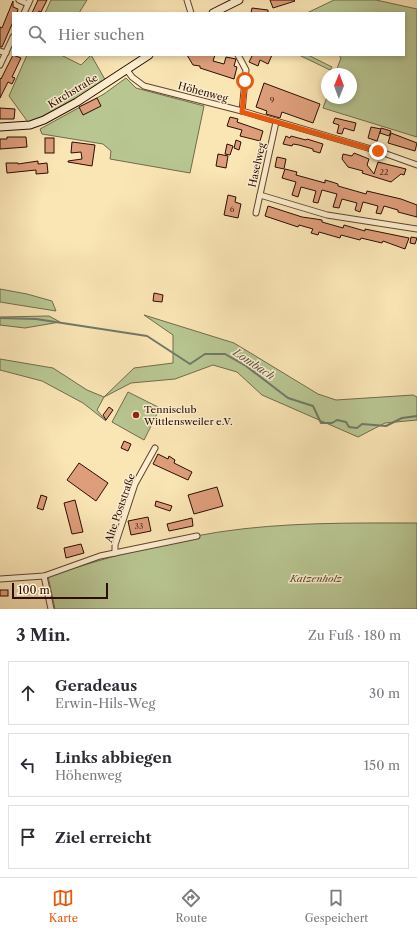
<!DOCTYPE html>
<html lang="de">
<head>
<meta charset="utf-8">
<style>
	body { margin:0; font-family:"Libre Caslon Text",serif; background:#f2f2f3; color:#2b2b33 }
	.compass { position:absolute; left:321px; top:68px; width:36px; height:36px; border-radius:50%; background:#fff; box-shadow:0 2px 6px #0003; rotate:1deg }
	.scale { position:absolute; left:12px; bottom:10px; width:96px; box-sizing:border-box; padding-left:4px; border:2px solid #2b0d04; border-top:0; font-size:11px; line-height:14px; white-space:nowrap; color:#2b0d04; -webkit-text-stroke:3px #fceecf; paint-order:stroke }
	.stop { position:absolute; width:12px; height:12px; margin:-9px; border:3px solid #ea580c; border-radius:50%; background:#fff }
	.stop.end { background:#ea580c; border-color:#fff; box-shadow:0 1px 4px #0008 }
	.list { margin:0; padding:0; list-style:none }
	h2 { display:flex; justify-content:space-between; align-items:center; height:52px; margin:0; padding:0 16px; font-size:17px }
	h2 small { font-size:13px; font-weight:400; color:#7c7c81 }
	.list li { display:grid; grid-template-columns:26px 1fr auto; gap:12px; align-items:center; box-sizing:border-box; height:64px; margin:0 8px 8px; padding:0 8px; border:1px solid #e1e1e2; border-radius:0px }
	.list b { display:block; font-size:15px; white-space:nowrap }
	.list p { margin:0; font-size:13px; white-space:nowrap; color:#7c7c81 }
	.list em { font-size:13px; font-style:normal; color:#7c7c81 }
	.icon { flex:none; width:22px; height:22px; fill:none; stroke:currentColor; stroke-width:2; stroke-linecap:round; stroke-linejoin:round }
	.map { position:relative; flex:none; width:417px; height:609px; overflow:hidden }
	.search { position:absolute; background:#fff; box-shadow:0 2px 6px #0003; left:12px; right:12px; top:12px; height:44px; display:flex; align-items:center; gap:10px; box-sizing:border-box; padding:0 14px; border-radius:0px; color:#7c7c81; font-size:15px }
	.sheet { height:268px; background:#fff }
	nav { display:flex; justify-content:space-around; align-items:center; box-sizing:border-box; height:56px; border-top:1px solid #e1e1e2; background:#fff; font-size:11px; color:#7c7c81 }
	nav a { display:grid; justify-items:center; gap:2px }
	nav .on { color:#ea580c }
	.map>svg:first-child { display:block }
</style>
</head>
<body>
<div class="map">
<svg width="417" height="609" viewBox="0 0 417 609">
	<rect width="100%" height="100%" fill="#fae5b5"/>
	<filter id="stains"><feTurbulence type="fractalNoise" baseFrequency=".005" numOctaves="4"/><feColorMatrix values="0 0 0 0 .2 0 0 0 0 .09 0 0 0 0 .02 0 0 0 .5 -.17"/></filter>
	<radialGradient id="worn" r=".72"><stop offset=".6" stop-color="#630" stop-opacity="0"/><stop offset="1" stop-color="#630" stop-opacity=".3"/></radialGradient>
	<!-- green -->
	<g fill="#b8c692" stroke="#726a4b">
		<polygon points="51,0 87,0 79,13 45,13"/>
		<polygon points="334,0 376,0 417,9 417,137 323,108 327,97 351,98 351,74 335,74 341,58 339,55 404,55 404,13 307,13"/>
		<polygon points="27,55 61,55 81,65 91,55 107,83 30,125 9,96"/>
		<polygon points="299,55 308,55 332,67 330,70"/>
		<polygon points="126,78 136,88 204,106 190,173 110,159 111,151 103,144 42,134 40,129 104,94"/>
		<polygon points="0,289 27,294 52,301 56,311 0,302"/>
		<polygon points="144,315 234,343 318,394 336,400 413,395 417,397 417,420 385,423 358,437 262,395 237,372 213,365 175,379 131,383 104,397 97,410 106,421 83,403 42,381 0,370 0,359 53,368 87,390 104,397 134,368 173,363 173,335"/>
		<polygon points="49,316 60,322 25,328 0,325 0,317"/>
		<polygon points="128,392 160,408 144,440 112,422"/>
		<path d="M417,523V609H55L48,576C104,559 161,541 219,532C285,522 351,523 417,523Z"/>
	</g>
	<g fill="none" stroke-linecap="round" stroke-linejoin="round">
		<!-- stream -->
		<polyline stroke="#717868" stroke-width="2" points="0,318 36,319 147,336 190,364 205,354 225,354 246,366 288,398 313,406 321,423 332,423 337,420 346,422 349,427 357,428 362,424 386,426 402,418 417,416"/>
	</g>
	<!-- building -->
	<g fill="#de9e7b" stroke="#2b0d04">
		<polygon points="38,0 47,0 41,12 39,11 38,13 32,13"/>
		<polygon points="270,0 294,0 295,1 273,8"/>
		<polygon points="13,1 13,7 18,9 17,13 13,13 13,22 2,47 0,47 0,27 2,28"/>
		<polygon points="252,8 268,10 268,13 251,13"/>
		<polygon points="13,55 21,58 12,77 15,78 12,84 8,82 0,98 0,78 1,79"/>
		<polygon points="187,55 215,55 213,61 224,64 226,57 236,59 234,66 237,67 234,79 200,68 200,66 193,65"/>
		<polygon points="250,55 272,55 268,64 260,60 258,66 249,62 252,56"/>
		<polygon points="264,83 320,104 313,123 282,112 280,118 266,114 267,111 256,107"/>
		<polygon points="97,98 101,106 83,115 79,107"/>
		<polygon points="0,108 15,109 14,119 0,119"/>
		<polygon points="230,117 238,119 237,122 263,131 260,141 240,136 242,130 227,126"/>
		<polygon points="335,118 356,123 354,131 344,128 342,134 337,133 339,125 333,123"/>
		<polygon points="371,127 381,129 377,141 368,138"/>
		<polygon points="381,128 391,131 389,136 380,133"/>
		<polygon points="391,133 417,143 415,151 388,143"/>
		<polygon points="286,136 290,138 291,136 306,140 307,139 323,144 320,153 313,151 313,149 299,145 293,144 292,146 283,144"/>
		<polygon points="7,137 26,137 27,147 0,149 0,139 7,139"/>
		<rect x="45" y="138" width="9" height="15"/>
		<polygon points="236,140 241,142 239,150 234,148"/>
		<polygon points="72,142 95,145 92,166 68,162 68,161 82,159 81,152 71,153"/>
		<polygon points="227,144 233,146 230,155 225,154"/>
		<polygon points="354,153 369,159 367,165 374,174 378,162 406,169 404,175 401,174 391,182 362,173 363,171 348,167 342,159 343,154 352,156"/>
		<polygon points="218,154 228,156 226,168 216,166"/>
		<polygon points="277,157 286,159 284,169 275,167"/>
		<polygon points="38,161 38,164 47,163 48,173 36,174 36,170 7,173 6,163 18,163 18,164"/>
		<polygon points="285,169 297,172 296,175 325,183 325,180 332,182 338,184 338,186 366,194 367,191 401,199 417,205 417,217 398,212 398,210 384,206 381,214 376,213 378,206 363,202 360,212 355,210 357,203 342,199 339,208 333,207 337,194 322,190 318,203 313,202 316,191 301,187 298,197 292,195 296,182 282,178"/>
		<polygon points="228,195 236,197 235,202 241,204 238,218 224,215"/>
		<polygon points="268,206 302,217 316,219 322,220 322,222 343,228 344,225 365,231 365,229 409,238 405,249 383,241 382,243 361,238 360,240 341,235 340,238 319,232 318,235 311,233 313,229 299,225 298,227 265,216"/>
		<polygon points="411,237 417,238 415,244 410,243"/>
		<polygon points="154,293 163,295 162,302 153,301"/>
		<polygon points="109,407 113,410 106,420 103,415"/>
		<polygon points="124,441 131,444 128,451 121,448"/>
		<polygon points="158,454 168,459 169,456 175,460 174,463 192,472 188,480 153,464"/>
		<polygon points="79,463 108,483 96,501 67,480"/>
		<polygon points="217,487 223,506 194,514 188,495"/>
		<polygon points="41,495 47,497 43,510 37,508"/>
		<polygon points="75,500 83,532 72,534 64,503"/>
		<polygon points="156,501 172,506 170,511 155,506"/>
		<polygon points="148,517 151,531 131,535 128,521"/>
		<polygon points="192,518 193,526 169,531 167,524"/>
		<polygon points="81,544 84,553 66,558 64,548"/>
		<rect x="0" y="590" width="8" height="6"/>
	</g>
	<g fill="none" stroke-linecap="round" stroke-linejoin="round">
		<!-- street casing -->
		<g stroke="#5f4330" stroke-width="7">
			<g id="street">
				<polyline points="19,0 28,4"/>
				<polyline points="187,0 191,13"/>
				<polyline points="24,13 30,0"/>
				<polyline points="0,51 6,53"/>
				<polyline points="238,55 246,70 242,111"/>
				<polyline points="0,65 13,37"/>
				<polyline points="127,70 132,77 144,86 242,111 378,151 417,165"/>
				<polyline points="260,195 327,215 417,229"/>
				<polyline points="256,213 276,122"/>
				<polyline points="115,553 115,545 135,484 155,448"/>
				<polyline points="44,576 51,609"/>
				<polyline points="0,579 44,576 100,556 197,536"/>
			</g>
		</g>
		<!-- secondary casing -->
		<g stroke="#2b0d04" stroke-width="9">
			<g id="secondary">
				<polyline points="213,13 239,0"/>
				<polyline points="0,127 30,125 44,120 77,102 149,55"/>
			</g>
		</g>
		<!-- street -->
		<use href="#street" stroke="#fceecf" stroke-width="5"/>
		<!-- secondary -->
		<use href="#secondary" stroke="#fceecf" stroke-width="7"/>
	</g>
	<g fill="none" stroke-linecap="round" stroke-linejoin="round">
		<!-- route -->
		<polyline stroke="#ea580c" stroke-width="5" points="245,81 242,112 378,151"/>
	</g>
	<!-- markers -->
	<circle fill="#8f2418" stroke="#fceecf" stroke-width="1.5" cx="136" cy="415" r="4"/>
	<g text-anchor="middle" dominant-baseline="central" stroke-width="3" stroke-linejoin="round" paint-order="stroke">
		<!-- number labels -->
		<g font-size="8" fill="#583122">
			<text x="272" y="100">9</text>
			<text x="384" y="172">22</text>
			<text x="232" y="209">6</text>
			<text x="139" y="526">33</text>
		</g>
		<!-- street labels -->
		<g font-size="10" fill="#2b0d04" stroke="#fceecf">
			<text transform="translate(73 91) rotate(-31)">Kirchstraße</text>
			<text transform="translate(203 92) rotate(15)">Höhenweg</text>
			<text transform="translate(257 165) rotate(-77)">Haselweg</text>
			<text transform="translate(120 508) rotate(-71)">Alte Poststraße</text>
		</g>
		<!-- poi labels -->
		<g font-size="10" fill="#2b0d04" stroke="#fceecf" text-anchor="start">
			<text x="144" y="409">Tennisclub<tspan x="144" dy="12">Wittlensweiler e.V.</tspan></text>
		</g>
		<!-- park labels -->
		<g font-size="10" font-style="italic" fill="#5c4e36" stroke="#fceecf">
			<text x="316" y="578">Katzenholz</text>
		</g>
		<!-- water labels -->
		<g font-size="11" font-style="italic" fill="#595447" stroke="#fceecf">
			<text transform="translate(254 364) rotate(34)">Lombach</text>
		</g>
	</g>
	<rect width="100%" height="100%" filter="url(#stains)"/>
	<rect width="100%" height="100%" fill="url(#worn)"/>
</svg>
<svg class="compass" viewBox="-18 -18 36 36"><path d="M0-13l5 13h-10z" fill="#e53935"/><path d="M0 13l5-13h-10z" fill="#7c7c81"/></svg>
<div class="scale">100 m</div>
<div class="stop" style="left:245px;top:81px"></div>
<div class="stop end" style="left:378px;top:151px"></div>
<div class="search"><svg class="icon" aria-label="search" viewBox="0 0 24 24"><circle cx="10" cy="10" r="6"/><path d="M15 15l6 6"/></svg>Hier suchen</div>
</div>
<section class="sheet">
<h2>3 Min.<small>Zu Fuß · 180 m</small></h2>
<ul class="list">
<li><svg class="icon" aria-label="ahead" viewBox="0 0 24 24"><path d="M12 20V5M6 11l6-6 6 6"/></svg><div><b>Geradeaus</b><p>Erwin-Hils-Weg</p></div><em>30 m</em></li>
<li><svg class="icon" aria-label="left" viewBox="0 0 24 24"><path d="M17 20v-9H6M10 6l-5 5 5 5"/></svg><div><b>Links abbiegen</b><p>Höhenweg</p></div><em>150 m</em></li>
<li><svg class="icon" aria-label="arrive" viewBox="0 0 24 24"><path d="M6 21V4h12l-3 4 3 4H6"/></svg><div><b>Ziel erreicht</b></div></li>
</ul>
</section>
<nav>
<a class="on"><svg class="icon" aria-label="map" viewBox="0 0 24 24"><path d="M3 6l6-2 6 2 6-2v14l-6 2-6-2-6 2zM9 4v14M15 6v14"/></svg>Karte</a>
<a><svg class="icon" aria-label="directions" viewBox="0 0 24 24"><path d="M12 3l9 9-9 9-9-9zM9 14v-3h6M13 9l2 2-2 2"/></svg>Route</a>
<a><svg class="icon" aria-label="saved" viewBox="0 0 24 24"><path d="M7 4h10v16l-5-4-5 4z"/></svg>Gespeichert</a>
</nav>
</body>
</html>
